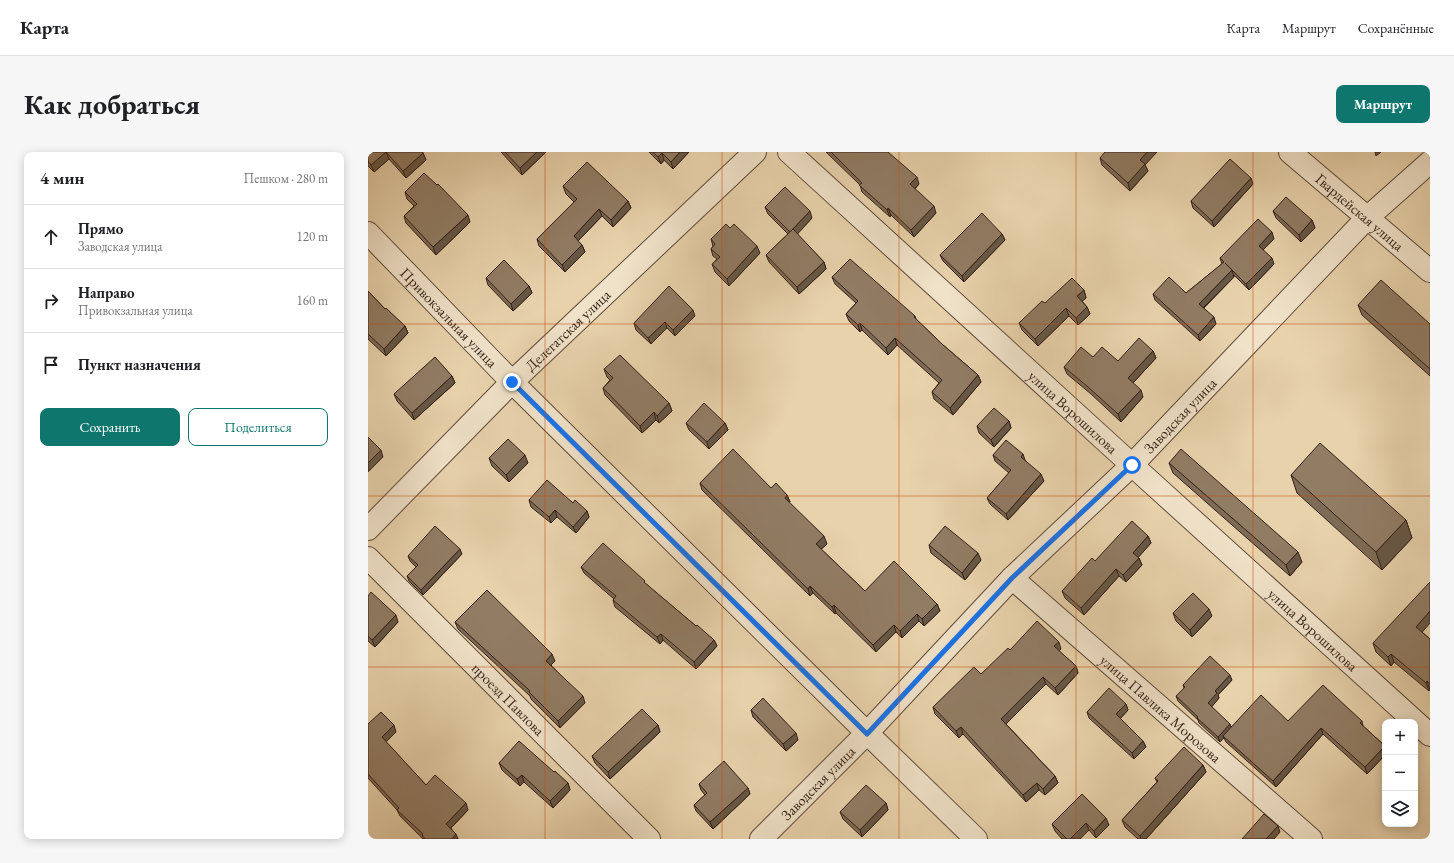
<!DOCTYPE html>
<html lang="ru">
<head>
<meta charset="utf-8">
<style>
	body { margin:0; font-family:"EB Garamond",serif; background:#f6f6f6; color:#202124 }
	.controls { position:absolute; right:12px; bottom:12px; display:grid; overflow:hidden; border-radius:8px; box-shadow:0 2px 10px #0003 }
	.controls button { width:36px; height:36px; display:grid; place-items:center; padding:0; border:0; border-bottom:1px solid #e0e0e0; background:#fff; color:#202124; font:20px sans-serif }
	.stop { position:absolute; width:12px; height:12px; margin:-9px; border:3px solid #1a73e8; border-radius:50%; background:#fff }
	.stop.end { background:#1a73e8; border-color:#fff; box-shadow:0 1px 4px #0008 }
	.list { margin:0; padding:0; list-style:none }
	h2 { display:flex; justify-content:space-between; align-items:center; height:52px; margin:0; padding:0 16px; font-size:17px }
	h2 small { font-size:13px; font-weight:400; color:#757577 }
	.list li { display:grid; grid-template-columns:26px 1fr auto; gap:12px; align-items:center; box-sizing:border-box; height:64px; padding:0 16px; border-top:1px solid #e0e0e0 }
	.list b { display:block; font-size:15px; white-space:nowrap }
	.list p { margin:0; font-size:13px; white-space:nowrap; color:#757577 }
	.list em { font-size:13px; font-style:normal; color:#757577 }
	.actions { display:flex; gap:8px; padding:12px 16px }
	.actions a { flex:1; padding:9px 0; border:1px solid #0f766e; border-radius:8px; text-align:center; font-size:14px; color:#0f766e }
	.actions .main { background:#0f766e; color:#fff }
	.icon { flex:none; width:22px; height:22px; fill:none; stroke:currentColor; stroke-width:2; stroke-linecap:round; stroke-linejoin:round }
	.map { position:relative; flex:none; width:1062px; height:687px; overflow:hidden; border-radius:8px }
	header { display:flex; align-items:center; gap:24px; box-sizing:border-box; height:56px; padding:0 20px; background:#fff; border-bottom:1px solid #e0e0e0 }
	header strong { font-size:19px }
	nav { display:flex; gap:22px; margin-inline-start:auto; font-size:14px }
	.intro { display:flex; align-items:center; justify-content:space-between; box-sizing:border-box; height:96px; padding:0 24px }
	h1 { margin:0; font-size:28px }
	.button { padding:10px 18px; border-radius:8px; background:#0f766e; color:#fff; font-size:14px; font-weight:700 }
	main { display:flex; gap:24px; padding:0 24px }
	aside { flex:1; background:#fff; border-radius:8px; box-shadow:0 2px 10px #0003 }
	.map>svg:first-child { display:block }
</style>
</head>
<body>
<header>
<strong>Карта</strong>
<nav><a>Карта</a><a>Маршрут</a><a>Сохранённые</a></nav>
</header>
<div class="intro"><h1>Как добраться</h1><a class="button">Маршрут</a></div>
<main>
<aside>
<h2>4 мин<small>Пешком · 280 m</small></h2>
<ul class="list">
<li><svg class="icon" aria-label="ahead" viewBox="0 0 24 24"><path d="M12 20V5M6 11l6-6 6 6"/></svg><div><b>Прямо</b><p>Заводская улица</p></div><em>120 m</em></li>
<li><svg class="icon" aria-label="right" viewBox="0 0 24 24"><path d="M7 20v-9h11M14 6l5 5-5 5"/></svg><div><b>Направо</b><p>Привокзальная улица</p></div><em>160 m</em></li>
<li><svg class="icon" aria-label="arrive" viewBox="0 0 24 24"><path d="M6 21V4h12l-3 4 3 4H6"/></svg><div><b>Пункт назначения</b></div></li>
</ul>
<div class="actions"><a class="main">Сохранить</a><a>Поделиться</a></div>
</aside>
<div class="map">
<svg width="1062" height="687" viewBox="0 0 1062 687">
	<rect width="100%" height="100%" fill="#e8d2ac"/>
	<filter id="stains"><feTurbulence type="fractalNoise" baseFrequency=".005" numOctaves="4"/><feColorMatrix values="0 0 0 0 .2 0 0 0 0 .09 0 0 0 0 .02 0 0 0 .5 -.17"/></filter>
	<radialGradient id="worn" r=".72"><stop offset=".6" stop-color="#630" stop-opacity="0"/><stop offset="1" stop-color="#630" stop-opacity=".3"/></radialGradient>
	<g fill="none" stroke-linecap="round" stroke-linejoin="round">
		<!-- minor casing -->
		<g stroke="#604c3c" stroke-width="24">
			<g id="minor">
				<path id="s1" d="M421,0L764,313L1062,583"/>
				<path id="s2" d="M922,0L1062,119"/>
				<path id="s3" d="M0,81L144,230L499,581L608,687"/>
				<path id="s4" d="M0,377L144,230L387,0"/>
				<path id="s5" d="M0,406L281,687"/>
				<path id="s6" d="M644,426L943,687"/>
				<path id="s7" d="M393,687L499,581L644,426L764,313L999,66L1062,10"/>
			</g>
		</g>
		<!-- minor -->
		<use href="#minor" stroke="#f0e2c9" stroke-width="22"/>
	</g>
	<!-- wall -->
	<g fill="#7d6b56" stroke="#331f16">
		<polygon points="0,0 55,1 58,8 38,26 21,7 6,20 0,14"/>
		<polygon points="133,0 178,0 154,23"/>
		<polygon points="281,0 321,0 305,17 296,8 293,12"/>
		<polygon points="458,0 520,0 551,32 547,37 568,61 546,85 523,63 522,65 494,40 492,33"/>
		<polygon points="732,6 777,13 780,19 762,39 734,13"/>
		<polygon points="885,32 846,75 825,56 823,49"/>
		<polygon points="195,34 260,49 263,56 245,75 234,64 210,89 214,93 217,100 197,120 171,94 169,87 206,50 198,42"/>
		<polygon points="37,40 102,70 68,103 38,71 36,64 46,54 39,47"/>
		<polygon points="397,55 444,66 429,82 456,110 458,117 431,142 401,110 398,103 420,82 400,62"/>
		<polygon points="905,59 944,68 947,76 933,90 908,66"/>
		<polygon points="362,76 392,101 361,134 347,120 344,112 349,107 345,104 343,97 345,94 343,87"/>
		<polygon points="634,82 637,88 596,130 575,109 572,103"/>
		<polygon points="906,87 895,98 906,112 881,138 866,123 866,125 836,156 848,172 832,189 787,148 785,142 818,141 854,112 852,106"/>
		<polygon points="464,125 547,164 548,167 574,192 610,223 613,230 585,263 566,247 564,240 571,231 529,193 520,203 494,178 492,180 481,169 478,162 488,151 467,132"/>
		<polygon points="118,126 161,134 164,141 145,159 120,133"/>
		<polygon points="716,138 718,146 714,149 719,155 722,162 710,173 701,164 670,194 654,178 651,171 677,151"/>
		<polygon points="0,139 17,157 37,174 40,181 18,204 0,187"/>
		<polygon points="990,153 1062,172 1062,224 994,163"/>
		<polygon points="327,164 307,184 299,176 283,192 268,178 266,171"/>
		<polygon points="785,199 788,206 765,231 775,245 753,270 723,242 699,222 696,215 725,205 750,209"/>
		<polygon points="236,217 301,251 304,259 291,271 288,268 274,281 237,243 235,236 242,228 239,225"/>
		<polygon points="84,224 87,231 46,268 29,249 26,242"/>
		<polygon points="641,269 643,276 626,295 611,281 609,274"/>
		<polygon points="318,271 357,271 360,278 341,297 321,278"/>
		<polygon points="625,303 657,308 676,329 640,368 622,352 619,346 641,321 627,309"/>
		<polygon points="121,306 160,311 141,330 124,314"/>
		<polygon points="801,311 934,410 922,424 805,321"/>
		<polygon points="923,323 1038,368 1044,386 1014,418 929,341"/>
		<polygon points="332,331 403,336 419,343 422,350 421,351 459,392 453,397 497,439 569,452 572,459 556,474 551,469 534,486 528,480 508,500 468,461 467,462 445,441 442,444 334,338"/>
		<polygon points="161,348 219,359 221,365 208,381 189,365 183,371 163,355"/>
		<polygon points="780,384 783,391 770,405 771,406 774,413 758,430 751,424 716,463 697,446 694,439 727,409"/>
		<polygon points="561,393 613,408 597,428 563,401"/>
		<polygon points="94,402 55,443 41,429 39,424 48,415 42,409 40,404"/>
		<polygon points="213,415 278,432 328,474 346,488 349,494 328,517 295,488 292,492 247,455 245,448 246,447 216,421"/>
		<polygon points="0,444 30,470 7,495 0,489"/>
		<polygon points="805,461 844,464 824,485 808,469"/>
		<polygon points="87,470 187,509 183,513 217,551 192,576 163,547 162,544 90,477"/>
		<polygon points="1054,480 1062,487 1062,538 1061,539 1026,510 1023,514 1008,500 1005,491"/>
		<polygon points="693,497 691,499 708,514 710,521 690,543 678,532 638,572 687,624 690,631 677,643 671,638 658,650 595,582 591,586 567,562 565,555 613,522 642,498"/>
		<polygon points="864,528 850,543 851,546 843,555 863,575 920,569 994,569 995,574 1017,594 1017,603 999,622 955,582 908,635 858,590 856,586 852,590 831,571 830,568 810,549 808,544 816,536 815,533"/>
		<polygon points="758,552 760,558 752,567 775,589 778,595 766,607 721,566 719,560"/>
		<polygon points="383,558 430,588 418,599 385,565"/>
		<polygon points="0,572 28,580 18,590 58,633 100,658 83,676 90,687 55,687 32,664 29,658 0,626"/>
		<polygon points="290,573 292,580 242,627 227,611 224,604"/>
		<polygon points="131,611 186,620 200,631 202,638 185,656 156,630 152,634 134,618"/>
		<polygon points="835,613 838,620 778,687 770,687 757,675 754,668 789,630 787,626"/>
		<polygon points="331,632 380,636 382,642 345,677 328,659 326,653 337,643 333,638"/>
		<polygon points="714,642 741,673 728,686 721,678 712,687 694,687 687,679 684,672"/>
		<polygon points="518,651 520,658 494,685 475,667 472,660"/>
	</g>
	<!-- shaded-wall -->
	<g fill="#665746" stroke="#331f16">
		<polygon points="18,0 21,7 6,20 3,13"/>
		<polygon points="169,0 178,0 154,23 152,16"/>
		<polygon points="312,0 321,0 305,17 303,10"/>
		<polygon points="779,0 789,0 777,13 780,19 762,39 760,31 772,8"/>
		<polygon points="1007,0 1013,0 1008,4"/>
		<polygon points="55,1 58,8 38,26 35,19"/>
		<polygon points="294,1 296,8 293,12 290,5"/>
		<polygon points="549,25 551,32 544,39 542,32"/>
		<polygon points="883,26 885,32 846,75 844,69"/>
		<polygon points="260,49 263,56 245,75 243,68"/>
		<polygon points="566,54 568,61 546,85 543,78"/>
		<polygon points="520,56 523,63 522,65 519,58"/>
		<polygon points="231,57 234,64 208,91 206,84"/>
		<polygon points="442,59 444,66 425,87 422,80"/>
		<polygon points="100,63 102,70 68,103 65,95"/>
		<polygon points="944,68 947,76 933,90 931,83"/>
		<polygon points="904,80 906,87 893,100 891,94"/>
		<polygon points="634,82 637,88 596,130 594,124"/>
		<polygon points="214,93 217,100 197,120 194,113"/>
		<polygon points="389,94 392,101 361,134 359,127"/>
		<polygon points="904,106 906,112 881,138 878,132"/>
		<polygon points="456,110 458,117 431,142 429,135"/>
		<polygon points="864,118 866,125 833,158 831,152"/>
		<polygon points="161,134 164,141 145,159 143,152"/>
		<polygon points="716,138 718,146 712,151 709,144"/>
		<polygon points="719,155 722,162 710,173 708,166"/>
		<polygon points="698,156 701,164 670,194 667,187"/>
		<polygon points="325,158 327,164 307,184 305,178"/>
		<polygon points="846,165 848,172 832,189 830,183"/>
		<polygon points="297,170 299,176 283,192 280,186"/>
		<polygon points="492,171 494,178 492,180 490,173"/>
		<polygon points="37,174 40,181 18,204 16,197"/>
		<polygon points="527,186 529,193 520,203 518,196"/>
		<polygon points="785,199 788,206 763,233 760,226"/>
		<polygon points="610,223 613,230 585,263 582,256"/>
		<polygon points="84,224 87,231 46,268 44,261"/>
		<polygon points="773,238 775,245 753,270 750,262"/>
		<polygon points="301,251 304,259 291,271 289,264"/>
		<polygon points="286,260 288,268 274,281 272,274"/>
		<polygon points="641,269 643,276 626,295 623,288"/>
		<polygon points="357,271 360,278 341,297 339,290"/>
		<polygon points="13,298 15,305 0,320 0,311"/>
		<polygon points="655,302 657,308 655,311 653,305"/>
		<polygon points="157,303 160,311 141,330 138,323"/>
		<polygon points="673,322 676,329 640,368 638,362"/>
		<polygon points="419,343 422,350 419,353 417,346"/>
		<polygon points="187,358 189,365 183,371 181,365"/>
		<polygon points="219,359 221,365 208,381 205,375"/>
		<polygon points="1038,368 1044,386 1014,418 1008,400"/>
		<polygon points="456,384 459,392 451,399 448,392"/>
		<polygon points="780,384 783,391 768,408 765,401"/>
		<polygon points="92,397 94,402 55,443 53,438"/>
		<polygon points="930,400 934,410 922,424 918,413"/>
		<polygon points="610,401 613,408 597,428 594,421"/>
		<polygon points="771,406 774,413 758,430 755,423"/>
		<polygon points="748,417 751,424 716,463 713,456"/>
		<polygon points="442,434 445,441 442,444 440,437"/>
		<polygon points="569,452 572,459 556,474 554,467"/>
		<polygon points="466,453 468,461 467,462 464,455"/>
		<polygon points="841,457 844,464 824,485 822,478"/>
		<polygon points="1062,459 1062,471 1051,484 1048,475"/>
		<polygon points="549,462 551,469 534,486 532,479"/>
		<polygon points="28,463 30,470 7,495 4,488"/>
		<polygon points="526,473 528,480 508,500 505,493"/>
		<polygon points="293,482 295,488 292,492 289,485"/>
		<polygon points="346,488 349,494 328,517 326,510"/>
		<polygon points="691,490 693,497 689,501 686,494"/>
		<polygon points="184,502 187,509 181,515 178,509"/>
		<polygon points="1023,502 1026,510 1023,514 1020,505"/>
		<polygon points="708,514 710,521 690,543 687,536"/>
		<polygon points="862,523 864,528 850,543 851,546 842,557 840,551 847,539"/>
		<polygon points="675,525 678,532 636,574 633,567"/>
		<polygon points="1059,529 1062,538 1061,539 1058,531"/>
		<polygon points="215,544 217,551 192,576 190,569"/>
		<polygon points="758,552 760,558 750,569 748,562"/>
		<polygon points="862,572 864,577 855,584 856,586 852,590 850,585"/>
		<polygon points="26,573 28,580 16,592 14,585"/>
		<polygon points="290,573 292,580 242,627 240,620"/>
		<polygon points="593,575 595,582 591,586 588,579"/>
		<polygon points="953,576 955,582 908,635 905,629"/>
		<polygon points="428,581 430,588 418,599 415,592"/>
		<polygon points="775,589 778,595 766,607 764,601"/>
		<polygon points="1017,594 1017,603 999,622 997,615"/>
		<polygon points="835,613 838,620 778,687 773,687 772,684"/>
		<polygon points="154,623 156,630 152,634 149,627"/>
		<polygon points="687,624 690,631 677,643 675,637"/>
		<polygon points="200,631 202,638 185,656 182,649"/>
		<polygon points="669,631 671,638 658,650 655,643"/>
		<polygon points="380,636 382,642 345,677 342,670"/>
		<polygon points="98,651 100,658 81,678 78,672"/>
		<polygon points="518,651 520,658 494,685 492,678"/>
		<polygon points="738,666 741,673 728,686 726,679"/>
		<polygon points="718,671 721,678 712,687 702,687"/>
		<polygon points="910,674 912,680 906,687 898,687"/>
		<polygon points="88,682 90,687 84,687"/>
	</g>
	<!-- building -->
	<g fill="#917c64" stroke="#331f16">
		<polygon points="0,0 55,0 55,1 35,19 18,0 3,13 0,9"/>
		<polygon points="137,0 169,0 152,16"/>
		<polygon points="285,0 312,0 303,10 294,1 290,5"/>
		<polygon points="463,0 520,0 549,25 542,32 566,54 543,78 520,56 519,58 491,33 494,31"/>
		<polygon points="737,0 779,0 772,8 777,12 760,31 732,6"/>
		<polygon points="862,7 883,26 844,69 823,49"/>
		<polygon points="219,10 260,49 243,68 231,57 206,84 214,93 194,113 169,87 209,47 195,34"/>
		<polygon points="56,21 69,33 70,32 100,63 65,95 36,64 49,52 37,40"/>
		<polygon points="417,35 442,59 422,80 397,55"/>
		<polygon points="918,45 944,68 931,83 905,59"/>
		<polygon points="614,61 634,82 594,124 572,103"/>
		<polygon points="890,67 904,80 891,94 904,106 878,132 857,111 864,118 831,152 846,165 830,183 785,142 801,125 818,141 856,110 852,106"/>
		<polygon points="358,72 362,76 366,72 389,94 359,127 344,112 352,105 343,97 347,92 343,87"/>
		<polygon points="425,77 456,110 429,135 398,103"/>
		<polygon points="482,107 547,164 546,165 574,192 610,223 582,256 564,240 574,228 527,186 518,196 492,171 490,173 478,162 490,149 464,125"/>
		<polygon points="136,108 161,134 143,152 118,126"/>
		<polygon points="704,126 716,138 709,144 719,155 708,166 698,156 667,187 651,171 674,149 677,151"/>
		<polygon points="1013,128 1062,172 1062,217 990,153"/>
		<polygon points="301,134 325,158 305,178 297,170 280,186 266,171"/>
		<polygon points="0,139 17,157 18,156 37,174 16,197 0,182"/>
		<polygon points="771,186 785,199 760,226 773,238 750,262 720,235 696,215 713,195 725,205 734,195 750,209"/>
		<polygon points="252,203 301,251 289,264 286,260 272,274 235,236 245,226 236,217"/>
		<polygon points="67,205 84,224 44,261 26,242"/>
		<polygon points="336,251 357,271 339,290 318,271"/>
		<polygon points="626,256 641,269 623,288 609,274"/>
		<polygon points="0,285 13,298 0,311"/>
		<polygon points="140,287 157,303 138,323 121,306"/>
		<polygon points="638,288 655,302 653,305 673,322 638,362 619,346 643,318 625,303"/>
		<polygon points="952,291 1038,368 1008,400 923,323"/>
		<polygon points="365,297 403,336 408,331 419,343 417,346 456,384 448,392 497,439 526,409 569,452 554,467 549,462 532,479 526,473 505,493 466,453 464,455 442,434 440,437 332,331"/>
		<polygon points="813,297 930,400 918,413 801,311"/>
		<polygon points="179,328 205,351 207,348 219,359 205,375 187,358 181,365 161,348"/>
		<polygon points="764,369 780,384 765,401 771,406 755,423 748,417 713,456 694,439 724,406 727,409"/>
		<polygon points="67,374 92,397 53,438 39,424 50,413 40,404"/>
		<polygon points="577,374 610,401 594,421 561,393"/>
		<polygon points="235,391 277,429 276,430 328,474 329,473 346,488 326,510 293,482 289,485 245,448 248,444 213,415"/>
		<polygon points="1062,430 1062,459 1048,475 1062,487 1062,532 1059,529 1058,531 1023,502 1020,505 1005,491"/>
		<polygon points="119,438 184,502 178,509 215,544 190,569 161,540 162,539 87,470"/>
		<polygon points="3,440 28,463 4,488 0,484 0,444"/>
		<polygon points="825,441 841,457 822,478 805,461"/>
		<polygon points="669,469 691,490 686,494 708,514 687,536 675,525 633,567 687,624 675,637 669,631 655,643 593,575 588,579 565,555 606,515 613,522 640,496 642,498"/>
		<polygon points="842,504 862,523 847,539 849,541 840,551 862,572 850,585 829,566 830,565 808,544 817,535 815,533"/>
		<polygon points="955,533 994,569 992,571 1017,594 997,615 953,576 905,629 855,584 893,543 920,569"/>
		<polygon points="741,536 758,552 748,562 775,589 764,601 719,560"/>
		<polygon points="395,546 428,581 415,592 383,558"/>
		<polygon points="274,557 290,573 240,620 224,604"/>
		<polygon points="13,560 26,573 14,585 58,633 67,623 98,651 78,672 88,682 84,687 57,687 54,683 55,682 29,658 31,656 0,622 0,572"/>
		<polygon points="151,589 186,620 187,619 200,631 182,649 154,623 149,627 131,611"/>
		<polygon points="816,595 835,613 772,684 754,668 790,629 787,626"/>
		<polygon points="356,609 380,636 342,670 326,653 339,641 331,632"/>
		<polygon points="498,633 518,651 492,678 472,660"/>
		<polygon points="714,642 738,666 726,679 718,671 702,687 699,687 684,672"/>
		<polygon points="896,662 910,674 898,687 874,687"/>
	</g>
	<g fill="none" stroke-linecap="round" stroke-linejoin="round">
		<!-- route -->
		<polyline stroke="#1a73e8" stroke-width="5" points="144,230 499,582 644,426 764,313"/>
	</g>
	<!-- grid -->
	<path fill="none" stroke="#c44d0e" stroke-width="1" stroke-opacity="0.55" d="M177,0V687M354,0V687M531,0V687M708,0V687M885,0V687M0,172H1062M0,344H1062M0,515H1062"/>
	<g text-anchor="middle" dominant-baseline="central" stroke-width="3" stroke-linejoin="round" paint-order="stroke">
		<!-- street labels -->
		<g font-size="15" fill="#331f16" stroke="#f0e2c9">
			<text stroke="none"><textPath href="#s2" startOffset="92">Гвардейская улица</textPath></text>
			<text stroke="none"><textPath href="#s3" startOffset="117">Привокзальная улица</textPath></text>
			<text stroke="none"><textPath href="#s4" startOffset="282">Делегатская улица</textPath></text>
			<text stroke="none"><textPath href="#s1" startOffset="385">улица Ворошилова</textPath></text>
			<text stroke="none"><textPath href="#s7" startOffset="596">Заводская улица</textPath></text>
			<text stroke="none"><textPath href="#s1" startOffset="709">улица Ворошилова</textPath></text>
			<text stroke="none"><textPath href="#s5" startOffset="199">проезд Павлова</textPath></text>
			<text stroke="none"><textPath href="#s6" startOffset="198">улица Павлика Морозова</textPath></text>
			<text stroke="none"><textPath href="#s7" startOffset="80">Заводская улица</textPath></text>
		</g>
	</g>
	<rect width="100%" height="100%" filter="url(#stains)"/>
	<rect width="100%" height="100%" fill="url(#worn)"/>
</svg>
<div class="controls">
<button>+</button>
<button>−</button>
<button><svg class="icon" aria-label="layers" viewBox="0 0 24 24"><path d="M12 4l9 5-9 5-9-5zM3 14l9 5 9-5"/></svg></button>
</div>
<div class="stop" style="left:764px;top:313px"></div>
<div class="stop end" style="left:144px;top:230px"></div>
</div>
</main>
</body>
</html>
